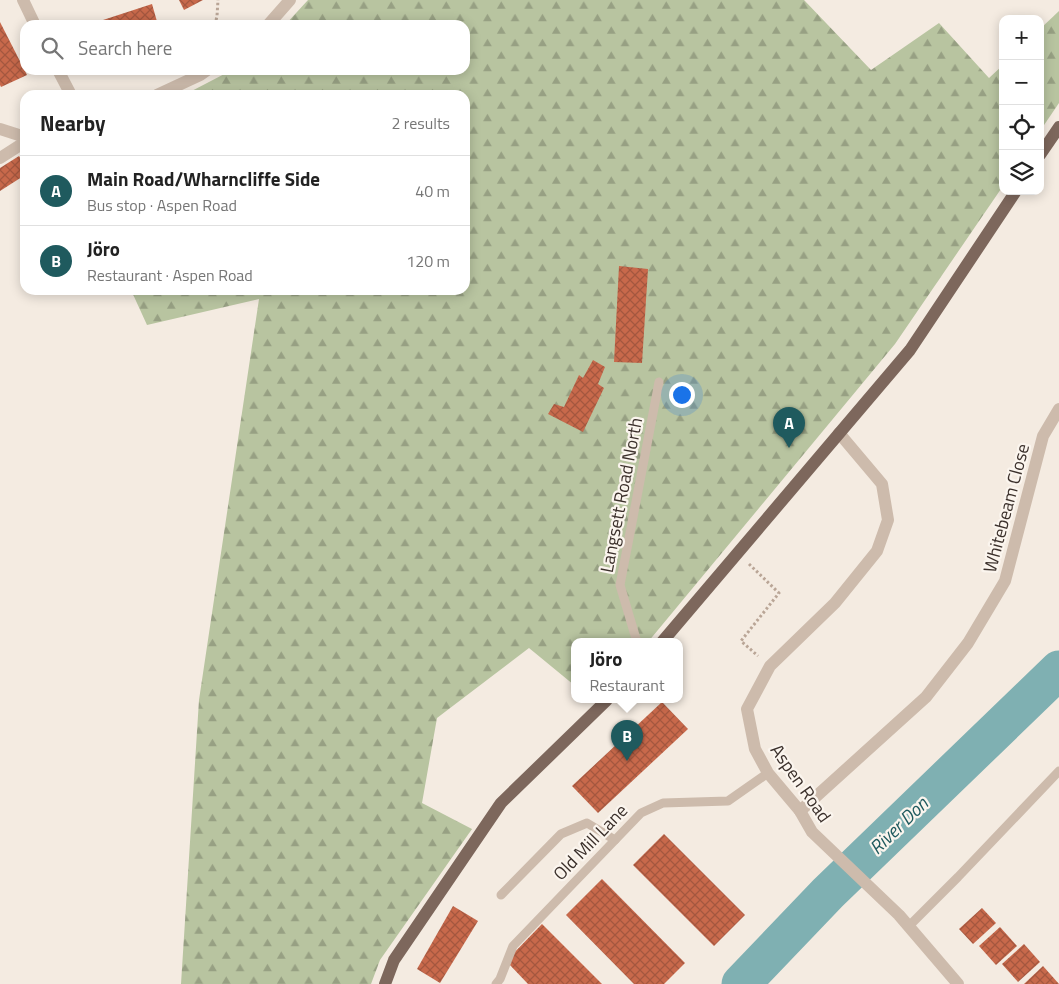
<!DOCTYPE html>
<html lang="en">
<head>
<meta charset="utf-8">
<style>
	body { margin:0; font-family:"Titillium Web",sans-serif; background:#f2f2f2; color:#222 }
	.controls { position:absolute; right:15px; top:15px; display:grid; overflow:hidden; border-radius:10px; box-shadow:0 2px 12px #0003 }
	.controls button { width:45px; height:45px; display:grid; place-items:center; padding:0; border:0; border-bottom:1px solid #e0e0e0; background:#fff; color:#222; font:25px sans-serif }
	.you { position:absolute; left:681px; top:394px; width:18px; height:18px; margin:-12px; border:4px solid #fff; border-radius:50%; background:#1a73e8; box-shadow:0 0 0 8px #1a73e833 }
	.badge { display:grid; place-items:center; width:32px; height:32px; border-radius:50%; background:#1f5a5e; color:#fff; font-size:16px; font-weight:700 }
	.pin { position:absolute; translate:-50% -41px; filter:drop-shadow(0 1px 2px #0008) }
	.pin::after { content:''; position:absolute; top:26px; width:18px; height:15px; background:inherit; clip-path:polygon(0 0,100% 0,50% 100%) }
	.popup { position:absolute; left:571px; top:638px; width:112px; height:65px; box-sizing:border-box; display:grid; place-content:center; border-radius:10px; background:#fff; filter:drop-shadow(0 1px 4px #0005); font-size:16px; white-space:nowrap; color:#767676 }
	.popup b { font-size:19px; color:#222 }
	.popup::after { content:''; position:absolute; left:50%; top:100%; margin-left:-10px; border:10px solid transparent; border-top-color:#fff }
	.list { margin:0; padding:0; list-style:none }
	h2 { display:flex; justify-content:space-between; align-items:center; height:65px; margin:0; padding:0 20px; font-size:21px }
	h2 small { font-size:16px; font-weight:400; color:#767676 }
	.list li { display:grid; grid-template-columns:32px 1fr auto; gap:15px; align-items:center; box-sizing:border-box; height:70px; padding:0 20px; border-top:1px solid #e0e0e0 }
	.list b { display:block; font-size:19px; white-space:nowrap }
	.list p { margin:0; font-size:16px; white-space:nowrap; color:#767676 }
	.list em { font-size:16px; font-style:normal; color:#767676 }
	.icon { flex:none; width:28px; height:28px; fill:none; stroke:currentColor; stroke-width:2; stroke-linecap:round; stroke-linejoin:round }
	.map { position:relative; flex:none; width:1059px; height:984px; overflow:hidden }
	.search { position:absolute; background:#fff; box-shadow:0 2px 12px #0003; left:20px; top:20px; width:450px; height:55px; display:flex; align-items:center; gap:12px; box-sizing:border-box; padding:0 18px; border-radius:15px; color:#767676; font-size:19px }
	.panel { position:absolute; background:#fff; box-shadow:0 2px 12px #0003; left:20px; top:90px; width:450px; height:205px; border-radius:15px }
	.map>svg:first-child { display:block }
</style>
</head>
<body>
<div class="map">
<svg width="1059" height="984" viewBox="0 0 1059 984">
	<defs>
		<pattern id="forest-firs" width="22" height="20" patternUnits="userSpaceOnUse" patternTransform="scale(1.25)"><rect width="22" height="20" fill="#b8c4a0"/><path d="M5 1l3.5 6h-7zM16 11l3.5 6h-7z" fill="#97a083"/></pattern>
		<pattern id="building-cross-hatch" width="8" height="8" patternUnits="userSpaceOnUse" patternTransform="scale(1.25)"><rect width="8" height="8" fill="#c8694b"/><path d="M0 0l8 8M0 8l8-8" fill="none" stroke="#a4573f"/></pattern>
	</defs>
	<rect width="100%" height="100%" fill="#f4ebe1"/>
	<!-- forest -->
	<g fill="url(#forest-firs)">
		<polygon points="308,0 804,0 871,70 939,23 989,78 1003,65 1003,186 895,344 648,642 574,642 574,685 529,648 437,718 422,803 472,829 380,960 371,984 181,984 199,700 259,299 147,325 131,290 465,290 465,95 184,95 232,70 465,70 465,25 285,25"/>
		<polygon points="1059,11 1059,103 1040,131 1040,29"/>
	</g>
	<g fill="none" stroke-linecap="round" stroke-linejoin="round">
		<!-- river -->
		<polyline stroke="#7fb0b2" stroke-width="39" points="741,984 828,893 1059,670"/>
	</g>
	<!-- building -->
	<g fill="url(#building-cross-hatch)">
		<polygon points="179,0 203,0 184,10"/>
		<polygon points="152,4 158,25 104,25 103,20"/>
		<polygon points="0,22 27,75 1,87 0,85"/>
		<polygon points="19,156 25,165 25,175 0,191 0,168"/>
		<polygon points="619,266 648,269 642,363 614,362"/>
		<polygon points="593,360 605,367 598,384 604,388 583,432 548,414 554,404 564,407 579,375 583,378"/>
		<polygon points="662,702 688,729 598,813 572,786"/>
		<polygon points="664,834 745,915 714,946 633,865"/>
		<polygon points="602,879 685,963 664,984 634,984 566,915"/>
		<polygon points="453,906 478,921 440,983 417,969"/>
		<polygon points="982,908 996,923 973,944 959,929"/>
		<polygon points="542,924 602,984 528,984 506,961"/>
		<polygon points="1000,927 1017,946 996,965 979,946"/>
		<polygon points="1024,944 1040,962 1018,982 1002,964"/>
		<polygon points="1043,966 1059,984 1024,984"/>
	</g>
	<g fill="none" stroke-linecap="round" stroke-linejoin="round">
		<!-- path -->
		<g stroke="#b9a596" stroke-width="3" stroke-dasharray="2.5 2.5" stroke-linecap="butt">
			<polyline points="215,25 217,16 218,0"/>
			<polyline points="749,564 779,593 741,641 758,656"/>
		</g>
		<!-- lane -->
		<g stroke="#cdbbac" stroke-width="9">
			<polyline points="637,642 620,585 659,382"/>
			<polyline points="501,895 561,834 587,823 615,840"/>
			<polyline points="909,926 958,877 1059,771"/>
			<polyline points="496,984 500,979 513,946 641,813 663,803 728,801 768,773"/>
		</g>
		<!-- street -->
		<g stroke="#cdbbac" stroke-width="12">
			<polyline points="23,0 35,25"/>
			<polyline points="268,25 290,0"/>
			<polyline points="58,70 71,95"/>
			<polyline points="157,95 200,75 207,70"/>
			<polyline points="0,129 25,137"/>
			<polyline points="0,158 25,142"/>
			<polyline points="839,433 882,484 888,520 877,551 835,603 770,666 747,709 755,749 768,773 800,811 812,832 899,915 958,984"/>
			<polyline points="800,811 926,697 968,643 1005,581 1043,436 1059,409"/>
		</g>
		<!-- primary -->
		<g stroke="#7d675c" stroke-width="12">
			<polyline points="1040,155 1059,127"/>
			<polyline points="662,642 910,350 1016,191"/>
			<polyline points="385,984 394,960 501,803 607,700"/>
		</g>
	</g>
	<g text-anchor="middle" dominant-baseline="central" stroke-width="4.5" stroke-linejoin="round" paint-order="stroke">
		<!-- street labels -->
		<g font-size="18" fill="#3b302b" stroke="#fbf5ee">
			<text transform="translate(621 495) rotate(-79)">Langsett Road North</text>
			<text transform="translate(1006 508) rotate(-75)">Whitebeam Close</text>
			<text transform="translate(801 783) rotate(55)">Aspen Road</text>
			<text transform="translate(590 842) rotate(-46)">Old Mill Lane</text>
		</g>
		<!-- water labels -->
		<g font-size="19" font-style="italic" fill="#1f5a5e" stroke="#fbf5ee">
			<text transform="translate(898 825) rotate(-44)">River Don</text>
		</g>
	</g>
</svg>
<div class="controls">
<button>+</button>
<button>−</button>
<button><svg class="icon" aria-label="locate" viewBox="0 0 24 24"><circle cx="12" cy="12" r="6"/><path d="M12 2v4M12 18v4M2 12h4M18 12h4"/></svg></button>
<button><svg class="icon" aria-label="layers" viewBox="0 0 24 24"><path d="M12 4l9 5-9 5-9-5zM3 14l9 5 9-5"/></svg></button>
</div>
<div class="you"></div>
<div class="pin badge" style="left:789px;top:448px">A</div>
<div class="pin badge" style="left:627px;top:761px">B</div>
<div class="popup"><b>Jöro</b>Restaurant</div>
<div class="search"><svg class="icon" aria-label="search" viewBox="0 0 24 24"><circle cx="10" cy="10" r="6"/><path d="M15 15l6 6"/></svg>Search here</div>
<section class="panel">
<h2>Nearby<small>2 results</small></h2>
<ul class="list">
<li><span class="badge">A</span><div><b>Main Road/Wharncliffe Side</b><p>Bus stop · Aspen Road</p></div><em>40 m</em></li>
<li><span class="badge">B</span><div><b>Jöro</b><p>Restaurant · Aspen Road</p></div><em>120 m</em></li>
</ul>
</section>
</div>
</body>
</html>
